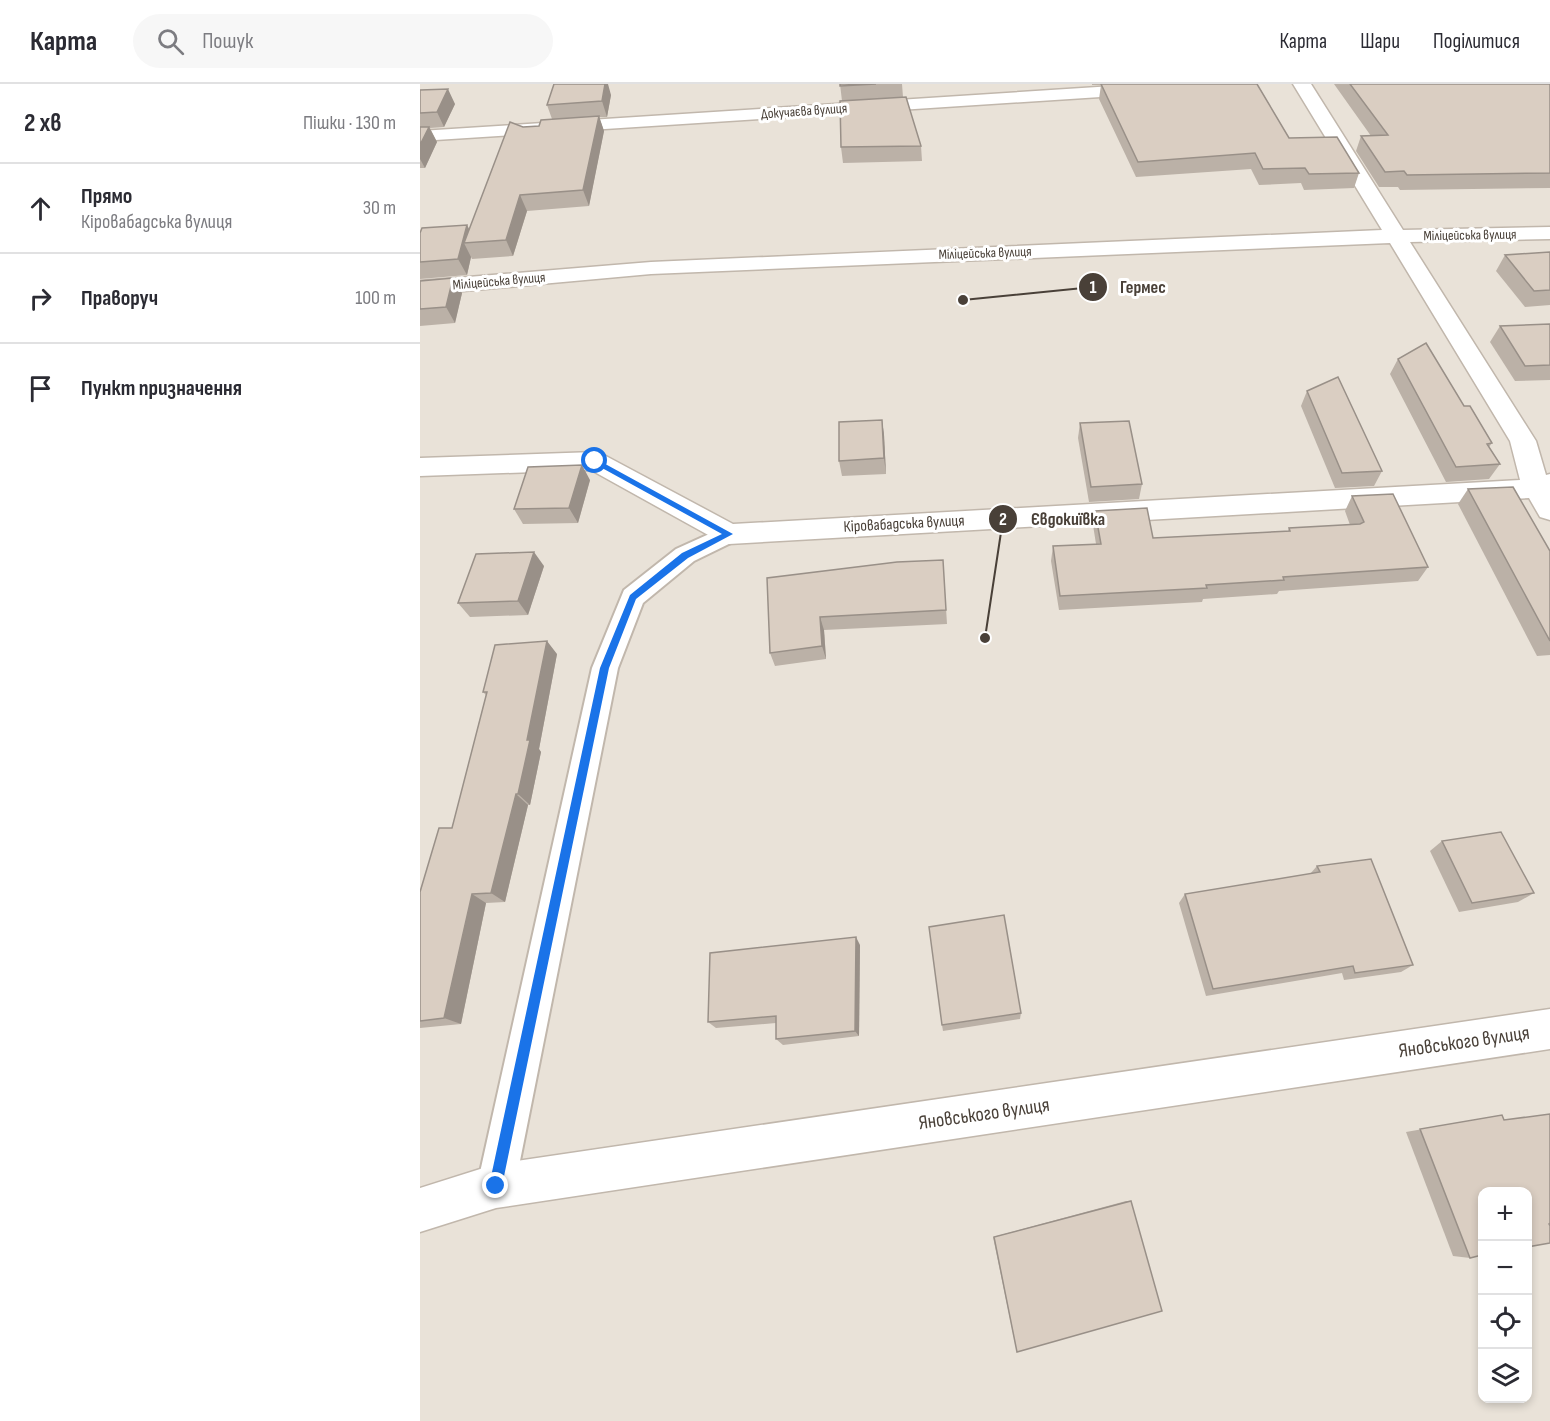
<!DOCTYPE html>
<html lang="uk">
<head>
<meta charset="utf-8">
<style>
	body { margin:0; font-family:"Sofia Sans Condensed",sans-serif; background:#f7f7f7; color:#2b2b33 }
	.controls { position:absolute; right:18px; bottom:18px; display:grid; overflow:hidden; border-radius:12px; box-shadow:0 3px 9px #0003 }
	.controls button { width:54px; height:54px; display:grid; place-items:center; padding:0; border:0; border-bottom:2px solid #e1e1e2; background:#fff; color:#2b2b33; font:30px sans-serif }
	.stop { position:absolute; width:18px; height:18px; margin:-14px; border:4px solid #1a73e8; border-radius:50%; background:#fff }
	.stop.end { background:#1a73e8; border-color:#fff; box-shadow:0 2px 6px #0008 }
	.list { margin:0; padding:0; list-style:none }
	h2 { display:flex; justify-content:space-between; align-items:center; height:78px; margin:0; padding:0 24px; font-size:26px }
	h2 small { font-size:20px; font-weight:400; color:#7c7c81 }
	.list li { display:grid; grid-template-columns:39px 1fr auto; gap:18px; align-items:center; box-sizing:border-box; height:90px; padding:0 24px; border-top:2px solid #e1e1e2 }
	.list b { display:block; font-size:22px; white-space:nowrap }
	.list p { margin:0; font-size:20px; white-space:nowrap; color:#7c7c81 }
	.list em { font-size:20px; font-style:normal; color:#7c7c81 }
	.icon { flex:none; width:33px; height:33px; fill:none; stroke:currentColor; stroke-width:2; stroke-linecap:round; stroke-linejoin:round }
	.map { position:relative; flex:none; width:1130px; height:1337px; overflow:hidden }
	header { display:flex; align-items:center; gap:36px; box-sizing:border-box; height:84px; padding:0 30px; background:#fff; border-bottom:2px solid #e1e1e2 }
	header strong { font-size:28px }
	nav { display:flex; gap:33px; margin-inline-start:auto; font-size:21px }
	.search { width:420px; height:54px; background:#f7f7f7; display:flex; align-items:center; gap:15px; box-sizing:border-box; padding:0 21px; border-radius:33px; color:#7c7c81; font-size:22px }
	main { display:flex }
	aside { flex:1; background:#fff }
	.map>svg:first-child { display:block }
</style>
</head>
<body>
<header>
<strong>Карта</strong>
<div class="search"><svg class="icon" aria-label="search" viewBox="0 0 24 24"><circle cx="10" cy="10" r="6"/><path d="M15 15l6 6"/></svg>Пошук</div>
<nav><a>Карта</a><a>Шари</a><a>Поділитися</a></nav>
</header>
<main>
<aside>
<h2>2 хв<small>Пішки · 130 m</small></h2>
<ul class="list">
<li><svg class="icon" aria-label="ahead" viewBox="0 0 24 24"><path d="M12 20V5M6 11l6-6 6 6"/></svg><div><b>Прямо</b><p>Кіровабадська вулиця</p></div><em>30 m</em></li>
<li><svg class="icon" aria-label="right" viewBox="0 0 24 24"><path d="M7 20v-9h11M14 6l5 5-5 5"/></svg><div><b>Праворуч</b></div><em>100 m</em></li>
<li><svg class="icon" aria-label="arrive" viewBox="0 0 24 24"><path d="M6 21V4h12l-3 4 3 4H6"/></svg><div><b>Пункт призначення</b></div></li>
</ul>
</aside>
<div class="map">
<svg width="1130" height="1337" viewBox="0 0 1130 1337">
	<rect width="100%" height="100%" fill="#f5f0ea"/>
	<!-- residential -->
	<path fill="#e9e2d8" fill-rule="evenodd" d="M0,0H1130V1337H0ZM1062,1108H1108V1314H1062Z"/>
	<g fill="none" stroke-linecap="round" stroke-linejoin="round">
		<!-- service casing -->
		<g stroke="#c1b7ac" stroke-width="4">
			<polygon id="service" points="309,441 317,444 321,450 317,456 274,477 223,519 198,584 95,1102 89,1115 76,1121 63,1115 57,1102 172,584 204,506 256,465"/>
		</g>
		<!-- minor casing -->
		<g stroke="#c1b7ac" stroke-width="3">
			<g id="minor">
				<polygon points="724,0 813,0 810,4 804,5 0,57 0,47"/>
				<polygon points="873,0 891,0 983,146 1130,143 1130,155 990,158 1116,357 1126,391 1130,390 1130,436 1120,433 1109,414 309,460 299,457 171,386 0,392 0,374 175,368 184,371 313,440 1100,396 1090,357 970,159 231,190 0,211 0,197 231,178 962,146"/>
				<polygon points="1130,925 1130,965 76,1124 0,1148 0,1104 76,1080"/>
			</g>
		</g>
		<!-- service -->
		<use href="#service" fill="#fff" fill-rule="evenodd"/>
		<!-- minor -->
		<use href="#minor" fill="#fff" fill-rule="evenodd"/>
	</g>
	<!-- wall -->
	<g fill="#bbb1a7">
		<polygon points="420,0 482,0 483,13 501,62 502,77 423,79 421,63 422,17"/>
		<polygon points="672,0 837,0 869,54 939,89 934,104 884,106 881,99 839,101 831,85 716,93 679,15 681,1 672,1"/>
		<polygon points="914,0 1130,0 1130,104 980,106 978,103 959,103 936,67 941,52 951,52"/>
		<polygon points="0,6 35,20 24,43 10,44 17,58 5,84 0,84"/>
		<polygon points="191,11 187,33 179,33 184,47 169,122 107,127 93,172 52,175 51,173 47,191 0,195 0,149 47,141 49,145 103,43 119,42 132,35 127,21"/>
		<polygon points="1130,168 1130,221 1105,223 1076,187 1085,171"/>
		<polygon points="0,197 42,209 35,239 0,242"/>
		<polygon points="1130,240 1130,296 1095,297 1070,258 1080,242"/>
		<polygon points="978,275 1044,322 1072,359 1069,363 1080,380 1069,395 1026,398 970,290"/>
		<polygon points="887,307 962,387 954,402 915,404 881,322"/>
		<polygon points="462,336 464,351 466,390 422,392 419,377"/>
		<polygon points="660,339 722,400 719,415 669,418 658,354"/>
		<polygon points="170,396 158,439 103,440 94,425"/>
		<polygon points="1048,405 1130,467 1130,571 1117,572 1038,420"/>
		<polygon points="932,412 1008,483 998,497 859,507 857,510 783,515 782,518 639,526 631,477 633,462 676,460 673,441 675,427 733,454 868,447 869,444 930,441 925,427"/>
		<polygon points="523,476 527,540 404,546 406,575 355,582 350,569 347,494"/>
		<polygon points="124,482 108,531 50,533 38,519"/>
		<polygon points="137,570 119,665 121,668 110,721 108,721 85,818 66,819 41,940 0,944 0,808 32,744 66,611 63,608"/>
		<polygon points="1022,757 1114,809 1098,818 1039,828 1010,767"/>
		<polygon points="897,782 993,881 981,888 924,896 922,889 786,912 759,819 765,810 890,790"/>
		<polygon points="440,861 439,952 363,961 356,955 356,939 296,944 288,938"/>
		<polygon points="601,929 600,935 523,947 522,941"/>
		<polygon points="1082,1031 1129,1140 1050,1174 1033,1172 986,1048"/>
		<polygon points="706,1117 711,1117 597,1268 573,1153"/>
	</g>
	<!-- shaded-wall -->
	<g fill="#999088">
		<polygon points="185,0 188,0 191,11 187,33 182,17"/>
		<polygon points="28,5 35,20 24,43 17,28"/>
		<polygon points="179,32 184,47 169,122 163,106"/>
		<polygon points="9,43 17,58 5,84 0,75 0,61"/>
		<polygon points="100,111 107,127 93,172 86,156"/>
		<polygon points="47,141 55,157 44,159 51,173 47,191 38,175"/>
		<polygon points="33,194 42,209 35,239 26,223"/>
		<polygon points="462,336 464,351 466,390 464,374"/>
		<polygon points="162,381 170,396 158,439 149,424"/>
		<polygon points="114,468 124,482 108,531 98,517"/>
		<polygon points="400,533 404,546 406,575 402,562"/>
		<polygon points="127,557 137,570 119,665 121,668 110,721 98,710 107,656"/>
		<polygon points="96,710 108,721 85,818 71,809"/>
		<polygon points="52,810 66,819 41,940 24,934"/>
		<polygon points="436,853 440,861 439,952 435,947"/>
	</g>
	<!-- building -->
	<g fill="#dacec2" stroke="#999088" stroke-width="1.5">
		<polygon points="134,0 185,0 182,17 127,21"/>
		<polygon points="420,0 456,0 420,2"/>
		<polygon points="681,0 837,0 869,54 917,53 939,89 889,90 885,84 843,85 835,69 718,78"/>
		<polygon points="930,0 1130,0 1130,89 987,91 984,87 965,88 941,52 968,51"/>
		<polygon points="28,5 17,28 0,29 0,6"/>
		<polygon points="486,13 501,62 421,63 420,17"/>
		<polygon points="179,32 163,106 100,111 86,156 44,159 90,38 103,43 119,42 121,36"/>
		<polygon points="0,43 9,43 0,61"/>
		<polygon points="47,141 38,175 0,178 0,149 2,144"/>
		<polygon points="1130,168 1130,206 1114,207 1085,171"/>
		<polygon points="33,194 26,223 0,225 0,197"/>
		<polygon points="1130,240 1130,281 1105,282 1080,242"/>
		<polygon points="1006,259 1044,322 1050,322 1072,359 1067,360 1080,380 1036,383 978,275"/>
		<polygon points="918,293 962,387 922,389 887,307"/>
		<polygon points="462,336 464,374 419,377 419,338"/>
		<polygon points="709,337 722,400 671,403 660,339"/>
		<polygon points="162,381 149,424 94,425 108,383"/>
		<polygon points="1093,403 1130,467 1130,557 1048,405"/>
		<polygon points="973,410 1008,483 863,493 864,496 786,501 787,504 640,512 633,462 681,460 675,427 727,424 733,454 870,447 869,444 940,440 944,438 932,412"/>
		<polygon points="114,468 98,517 38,519 56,470"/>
		<polygon points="523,476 526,526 400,533 402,562 350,569 347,494 477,478"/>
		<polygon points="127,557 107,656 110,656 98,710 96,710 71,809 52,810 24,934 0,937 0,808 19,744 32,744 67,608 63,608 75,561"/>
		<polygon points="1081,748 1114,809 1052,819 1022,757"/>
		<polygon points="951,775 993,881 935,889 933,882 793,905 765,810 900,788 897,782"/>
		<polygon points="584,831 601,929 522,941 509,843"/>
		<polygon points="436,853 435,947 356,955 356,932 288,938 290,869"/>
		<polygon points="1130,1030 1130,1139 1129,1140 1130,1142 1130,1159 1107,1163 1107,1107 1062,1107 1062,1171 1050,1174 1000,1045 1082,1031 1084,1036"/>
		<polygon points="711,1117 742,1227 597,1268 574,1153"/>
	</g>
	<!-- route -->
	<polygon fill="#1a73e8" points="173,376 178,376 313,450 268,474 216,515 189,584 82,1102 80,1107 76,1109 71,1107 69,1102 180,584 210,511 262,469 302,450 173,379"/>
	<g text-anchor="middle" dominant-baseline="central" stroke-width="6" stroke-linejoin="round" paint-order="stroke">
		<!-- far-street labels -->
		<g font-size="14" fill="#494038" stroke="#fff">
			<text transform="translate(384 27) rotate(-4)">Докучаєва вулиця</text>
			<text transform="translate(1050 151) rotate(-1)">Міліцейська вулиця</text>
			<text transform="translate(565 169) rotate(-2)">Міліцейська вулиця</text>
			<text transform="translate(79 197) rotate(-5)">Міліцейська вулиця</text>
		</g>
		<!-- street labels -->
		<g font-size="16" fill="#494038" stroke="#fff">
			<text transform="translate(484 440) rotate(-3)">Кіровабадська вулиця</text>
		</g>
		<!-- near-street labels -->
		<g font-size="20" fill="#494038" stroke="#fff">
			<text transform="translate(1044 958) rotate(-8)">Яновського вулиця</text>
			<text transform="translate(564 1030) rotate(-8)">Яновського вулиця</text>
		</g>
	</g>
	<!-- callouts -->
	<path fill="none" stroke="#494038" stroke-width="2" d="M543 216L673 203M565 554L583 435"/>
	<g fill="#494038" stroke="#fff" stroke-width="2">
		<circle cx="543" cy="216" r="6"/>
		<circle cx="565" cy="554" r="6"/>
		<circle cx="673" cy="203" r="15"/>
		<circle cx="583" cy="435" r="15"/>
	</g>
	<g font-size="18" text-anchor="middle" font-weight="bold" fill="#fff">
		<text x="673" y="209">1</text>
		<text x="583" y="441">2</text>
	</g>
	<g font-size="18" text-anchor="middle" font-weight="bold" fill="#494038" stroke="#fff" stroke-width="6" stroke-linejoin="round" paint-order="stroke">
		<text x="723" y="209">Гермес</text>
		<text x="648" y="441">Євдокиївка</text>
	</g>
</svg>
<div class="controls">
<button>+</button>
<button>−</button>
<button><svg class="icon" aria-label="locate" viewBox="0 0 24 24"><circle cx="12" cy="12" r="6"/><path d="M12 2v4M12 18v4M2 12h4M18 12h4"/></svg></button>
<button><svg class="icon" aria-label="layers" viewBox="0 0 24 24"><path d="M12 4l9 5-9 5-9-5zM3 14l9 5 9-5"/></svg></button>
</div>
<div class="stop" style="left:175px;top:377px"></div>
<div class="stop end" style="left:76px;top:1102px"></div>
</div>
</main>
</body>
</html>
